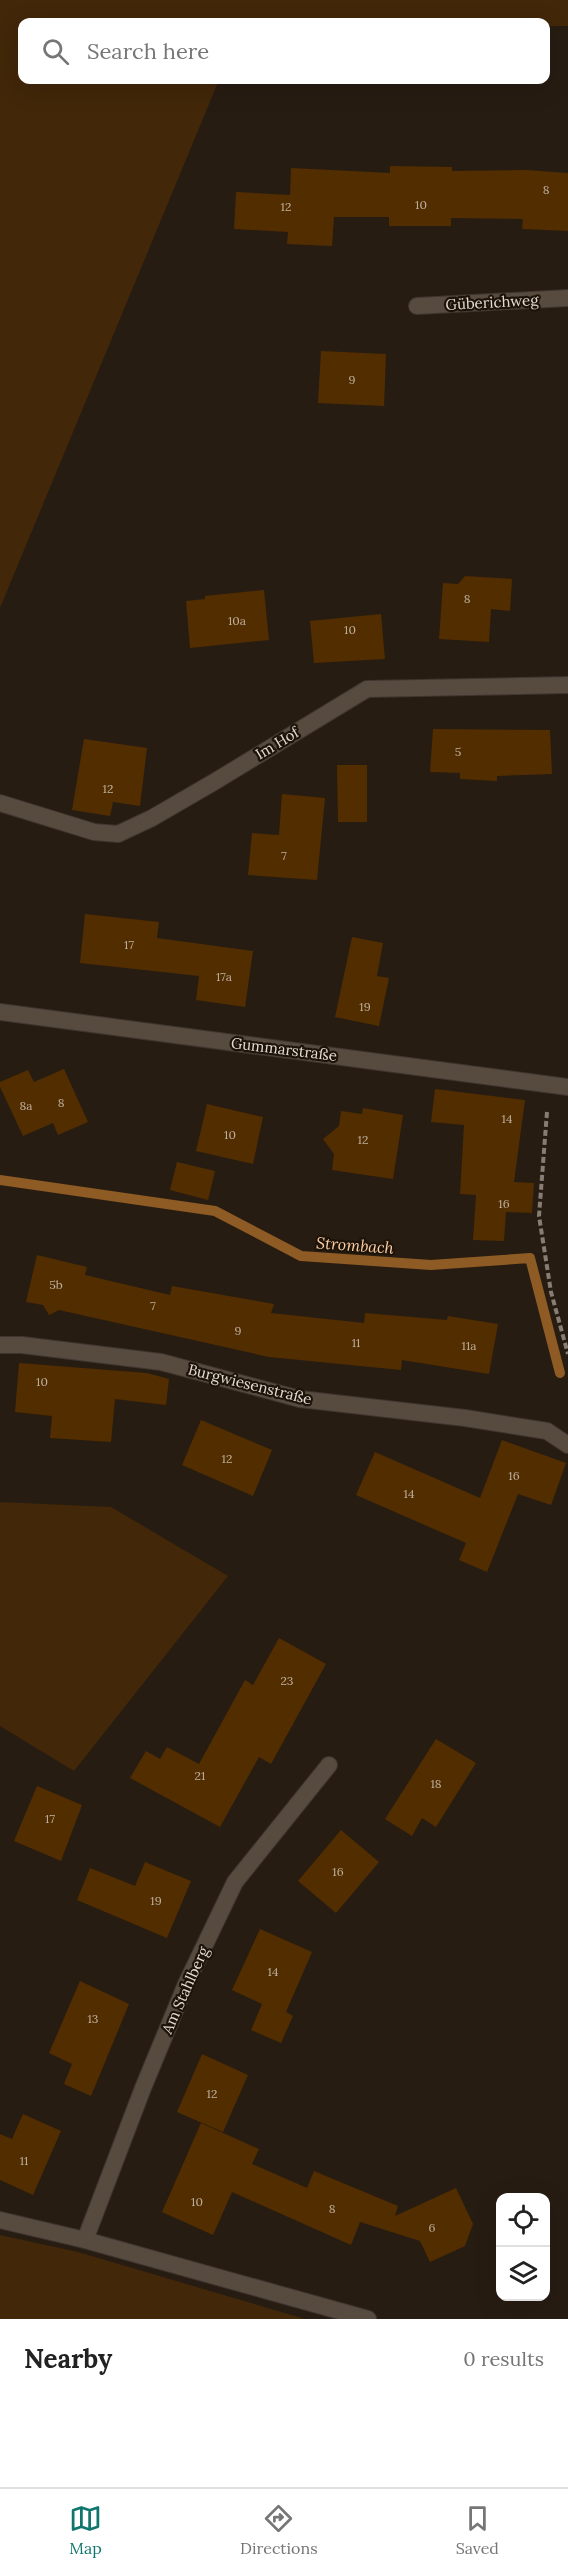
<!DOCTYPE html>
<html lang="en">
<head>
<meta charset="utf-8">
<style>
	body { margin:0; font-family:Lora,serif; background:#f2f2f2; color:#222 }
	.controls { position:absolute; right:18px; bottom:18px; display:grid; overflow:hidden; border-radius:12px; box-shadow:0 6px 24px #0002 }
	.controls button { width:54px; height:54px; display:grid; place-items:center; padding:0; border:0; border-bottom:2px solid #e0e0e0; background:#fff; color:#222; font:30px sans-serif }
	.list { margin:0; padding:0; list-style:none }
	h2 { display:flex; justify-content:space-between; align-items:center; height:78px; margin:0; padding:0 24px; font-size:26px }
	h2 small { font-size:20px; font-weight:400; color:#767676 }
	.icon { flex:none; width:33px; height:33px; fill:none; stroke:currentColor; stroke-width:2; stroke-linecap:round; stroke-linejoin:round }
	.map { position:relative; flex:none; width:568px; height:2319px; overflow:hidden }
	.search { position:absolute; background:#fff; box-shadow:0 6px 24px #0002; left:18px; right:18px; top:18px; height:66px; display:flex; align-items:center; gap:15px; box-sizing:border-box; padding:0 21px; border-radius:12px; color:#767676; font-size:22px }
	.sheet { height:168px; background:#fff }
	nav { display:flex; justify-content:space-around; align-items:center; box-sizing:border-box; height:84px; border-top:2px solid #e0e0e0; background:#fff; font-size:16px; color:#767676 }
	nav a { display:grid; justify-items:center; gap:3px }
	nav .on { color:#0f766e }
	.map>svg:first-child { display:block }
</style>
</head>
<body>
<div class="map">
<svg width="568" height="2319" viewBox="0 0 568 2319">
	<rect width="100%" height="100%" fill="#271c12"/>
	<!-- green -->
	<g fill="#422709">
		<polygon points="0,0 568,0 568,26 546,26 546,22 22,22 22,80 219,80 0,608"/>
		<polygon points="0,1502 111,1507 228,1576 74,1771 0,1726"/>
		<polygon points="0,2235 78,2252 305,2319 0,2319"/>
	</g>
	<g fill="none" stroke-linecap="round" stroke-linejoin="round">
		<!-- stream -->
		<polyline stroke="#8e5b24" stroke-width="10" points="0,1180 215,1211 301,1256 431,1265 530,1258 560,1373"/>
	</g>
	<!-- building -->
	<g fill="#522d00">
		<polygon points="390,166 452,167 452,171 526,170 568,173 568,231 522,229 523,219 451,218 451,226 389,226 389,217 334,217 332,246 287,244 288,232 234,229 236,192 290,195 291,168 390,173"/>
		<polygon points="321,351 386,354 384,406 318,403"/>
		<polygon points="465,576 512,579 510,611 491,609 489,642 439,639 443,583 458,584"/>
		<polygon points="264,590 269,640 190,648 186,601 205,599 205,596"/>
		<polygon points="381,614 385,659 314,663 310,621"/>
		<polygon points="433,729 550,730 552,774 497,776 497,781 460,779 460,773 430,772"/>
		<polygon points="84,739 147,748 140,806 113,802 110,816 72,810"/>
		<polygon points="337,765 367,765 367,822 338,822"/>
		<polygon points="282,794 325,798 317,880 248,875 252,833 279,835"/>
		<polygon points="85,914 159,922 157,938 253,951 245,1007 196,1000 199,976 80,963"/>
		<polygon points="352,937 383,943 377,976 389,978 379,1026 335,1017"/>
		<polygon points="64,1069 88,1122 58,1135 53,1123 23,1136 0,1087 0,1082 28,1070 34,1082"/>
		<polygon points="435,1089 525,1100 514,1182 534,1183 532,1213 506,1212 504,1241 473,1240 476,1195 460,1194 464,1125 431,1122"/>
		<polygon points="207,1104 263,1117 253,1164 196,1151"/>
		<polygon points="363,1108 403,1115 393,1179 332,1170 334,1154 323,1139 339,1126 341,1111 362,1114"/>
		<polygon points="177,1162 215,1171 208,1200 170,1190"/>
		<polygon points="37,1255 87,1267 85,1275 170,1295 172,1286 274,1304 271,1313 364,1323 365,1313 447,1320 448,1316 498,1324 489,1374 402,1360 401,1370 269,1357 59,1310 49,1315 43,1305 26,1302"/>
		<polygon points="19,1363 147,1373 169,1379 166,1405 115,1399 111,1442 50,1438 52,1416 15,1412"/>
		<polygon points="201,1420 272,1450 253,1496 182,1465"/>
		<polygon points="502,1440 566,1463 551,1505 518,1494 487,1572 459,1560 466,1543 356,1495 375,1452 480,1498"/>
		<polygon points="279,1638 326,1664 271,1764 259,1757 220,1827 130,1778 146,1751 160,1759 167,1747 199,1764 245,1680 253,1685"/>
		<polygon points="436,1739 476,1763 436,1827 422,1818 412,1836 385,1819"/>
		<polygon points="37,1786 82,1805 61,1861 14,1841"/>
		<polygon points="341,1830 379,1862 336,1913 298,1881"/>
		<polygon points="145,1862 191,1881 167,1938 77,1900 90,1868 135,1886"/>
		<polygon points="260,1929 312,1952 286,2012 293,2016 281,2043 251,2030 262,2004 232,1990"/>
		<polygon points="80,1981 129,2004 91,2096 64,2084 72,2064 49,2053"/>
		<polygon points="202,2054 248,2075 223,2132 177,2112"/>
		<polygon points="23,2114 61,2131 33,2195 0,2180 0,2134 12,2139"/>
		<polygon points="201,2123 259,2149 252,2164 307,2188 314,2171 398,2206 395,2216 456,2188 473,2224 465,2246 430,2262 420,2241 360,2222 351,2245 232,2192 213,2235 162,2212"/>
	</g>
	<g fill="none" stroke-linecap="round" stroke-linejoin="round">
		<!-- minor casing -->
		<g stroke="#3e352f" stroke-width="18">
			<g id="minor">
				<polyline points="417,306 568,298"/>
				<polyline points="0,803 94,832 118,834 152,818 214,782 367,689 568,685"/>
				<polyline points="0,1345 22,1345 161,1362 300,1399 465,1418 547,1431 568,1445"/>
				<polyline points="0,2220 85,2240 368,2319"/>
				<polyline points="85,2240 143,2088 186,1984 235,1882 329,1765"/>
			</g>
		</g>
		<!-- tertiary casing -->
		<g stroke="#3e352f" stroke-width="18">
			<polyline id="tertiary" points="0,1012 568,1087"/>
		</g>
		<!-- path -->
		<polyline stroke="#877d75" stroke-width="4" stroke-dasharray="6 3" stroke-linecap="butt" points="547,1112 539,1216 551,1292 568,1354"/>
		<!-- minor -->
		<use href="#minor" stroke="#574a3f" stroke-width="16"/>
		<!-- tertiary -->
		<use href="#tertiary" stroke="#574a3f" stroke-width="16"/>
	</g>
	<g text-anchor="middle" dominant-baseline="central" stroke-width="4.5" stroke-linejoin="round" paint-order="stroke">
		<!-- number labels -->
		<g font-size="12" fill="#bfb09f">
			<text x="546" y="189">8</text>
			<text x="421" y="204">10</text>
			<text x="286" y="206">12</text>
			<text x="352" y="379">9</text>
			<text x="467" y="598">8</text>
			<text x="237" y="620">10a</text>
			<text x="350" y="629">10</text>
			<text x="458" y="751">5</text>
			<text x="108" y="788">12</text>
			<text x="284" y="855">7</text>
			<text x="129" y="944">17</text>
			<text x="224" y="976">17a</text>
			<text x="365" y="1006">19</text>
			<text x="61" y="1102">8</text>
			<text x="26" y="1105">8a</text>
			<text x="507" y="1118">14</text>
			<text x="230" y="1134">10</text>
			<text x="363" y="1139">12</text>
			<text x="504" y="1203">16</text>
			<text x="56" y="1284">5b</text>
			<text x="153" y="1305">7</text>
			<text x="238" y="1330">9</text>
			<text x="356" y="1342">11</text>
			<text x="469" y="1345">11a</text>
			<text x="42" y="1381">10</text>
			<text x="227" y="1458">12</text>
			<text x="514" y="1475">16</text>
			<text x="409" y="1493">14</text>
			<text x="287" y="1680">23</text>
			<text x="200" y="1775">21</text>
			<text x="436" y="1783">18</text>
			<text x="50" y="1818">17</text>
			<text x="338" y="1871">16</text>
			<text x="156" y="1900">19</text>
			<text x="273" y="1971">14</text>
			<text x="93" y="2018">13</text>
			<text x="212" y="2093">12</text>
			<text x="24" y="2160">11</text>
			<text x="197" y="2201">10</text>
			<text x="332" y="2208">8</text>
			<text x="432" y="2227">6</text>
		</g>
		<!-- street labels -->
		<g font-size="15" fill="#e3dbd4" stroke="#1d1309">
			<text transform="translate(492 302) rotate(-3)">Güberichweg</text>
			<text transform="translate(277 743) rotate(-31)">Im Hof</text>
			<text transform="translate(284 1049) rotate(7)">Gummarstraße</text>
			<text transform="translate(250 1384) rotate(14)">Burgwiesenstraße</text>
			<text transform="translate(185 1990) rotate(-66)">Am Stahlberg</text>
		</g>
		<!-- water labels -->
		<g font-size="16" font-style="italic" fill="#fdcfa5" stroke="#1d1309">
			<text transform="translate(355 1245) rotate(4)">Strombach</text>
		</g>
	</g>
</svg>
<div class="controls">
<button><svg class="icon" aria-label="locate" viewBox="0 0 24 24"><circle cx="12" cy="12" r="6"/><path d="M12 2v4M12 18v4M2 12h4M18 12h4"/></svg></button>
<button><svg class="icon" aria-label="layers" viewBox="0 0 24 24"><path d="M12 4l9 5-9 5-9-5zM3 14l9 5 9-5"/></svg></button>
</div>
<div class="search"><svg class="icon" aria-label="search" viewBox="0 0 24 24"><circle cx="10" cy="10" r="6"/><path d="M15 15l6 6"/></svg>Search here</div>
</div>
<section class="sheet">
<h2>Nearby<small>0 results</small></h2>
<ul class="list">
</ul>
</section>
<nav>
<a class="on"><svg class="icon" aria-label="map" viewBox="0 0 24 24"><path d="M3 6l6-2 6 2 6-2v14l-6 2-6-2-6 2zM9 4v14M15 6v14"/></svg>Map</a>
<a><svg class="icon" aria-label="directions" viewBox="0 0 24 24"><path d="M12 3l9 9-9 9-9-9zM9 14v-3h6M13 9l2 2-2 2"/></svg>Directions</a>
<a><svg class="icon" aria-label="saved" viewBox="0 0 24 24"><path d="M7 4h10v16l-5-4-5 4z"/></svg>Saved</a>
</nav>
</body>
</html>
